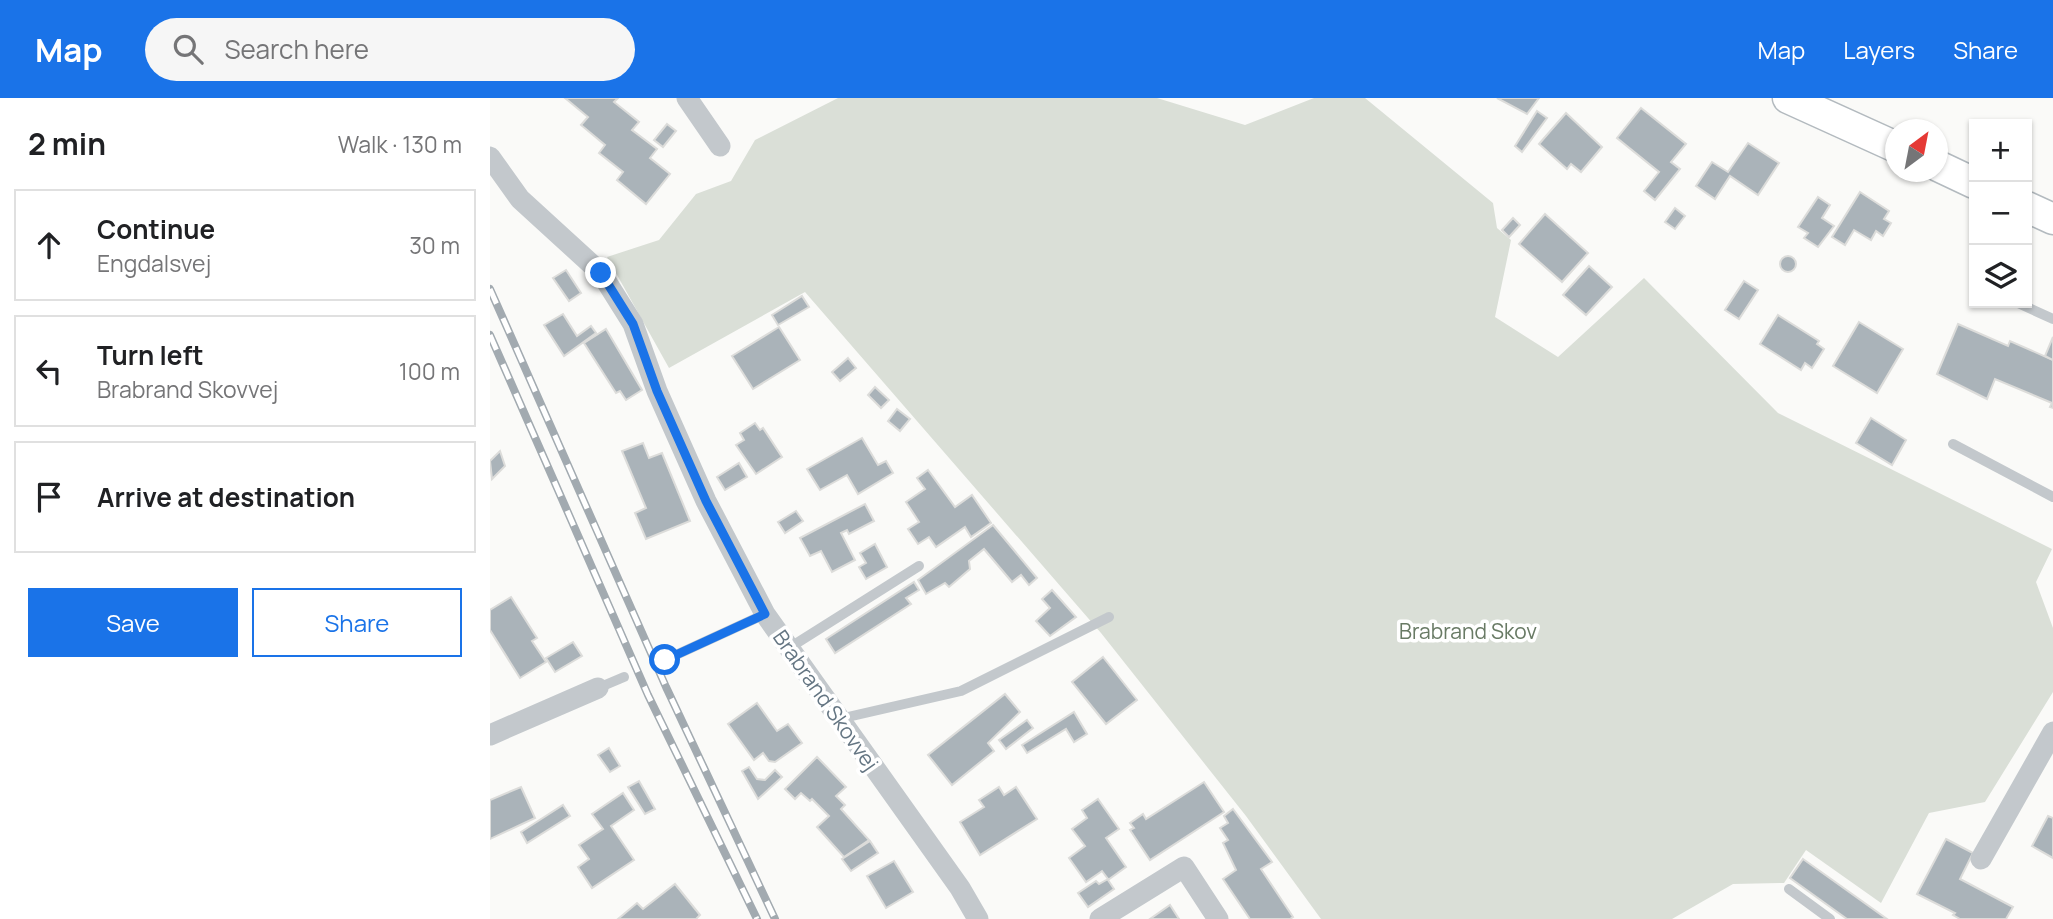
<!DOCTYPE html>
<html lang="en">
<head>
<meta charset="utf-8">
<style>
	body { margin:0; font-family:Manrope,sans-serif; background:#f6f6f6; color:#202124 }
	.controls { position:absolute; right:21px; top:21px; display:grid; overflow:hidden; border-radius:0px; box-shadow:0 2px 5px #0004 }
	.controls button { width:63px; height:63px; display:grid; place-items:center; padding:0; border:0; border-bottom:2px solid #e0e0e0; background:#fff; color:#202124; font:35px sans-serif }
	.compass { position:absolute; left:1395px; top:21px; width:63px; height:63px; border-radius:50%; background:#fff; box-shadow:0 2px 5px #0004; rotate:32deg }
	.stop { position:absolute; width:21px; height:21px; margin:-16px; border:5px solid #1a73e8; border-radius:50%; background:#fff }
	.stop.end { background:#1a73e8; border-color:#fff; box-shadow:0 2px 7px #0008 }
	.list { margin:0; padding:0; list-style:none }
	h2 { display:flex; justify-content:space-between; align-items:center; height:91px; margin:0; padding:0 28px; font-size:30px }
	h2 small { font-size:23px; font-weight:400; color:#757577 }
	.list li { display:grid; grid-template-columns:46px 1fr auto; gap:21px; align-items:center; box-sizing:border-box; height:112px; margin:0 14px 14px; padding:0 14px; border:2px solid #e0e0e0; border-radius:0px }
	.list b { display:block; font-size:26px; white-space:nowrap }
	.list p { margin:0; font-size:23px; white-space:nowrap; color:#757577 }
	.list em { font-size:23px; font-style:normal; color:#757577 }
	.actions { display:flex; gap:14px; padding:21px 28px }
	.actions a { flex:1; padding:16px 0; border:2px solid #1a73e8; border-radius:0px; text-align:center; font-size:24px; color:#1a73e8 }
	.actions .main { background:#1a73e8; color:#fff }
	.icon { flex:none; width:38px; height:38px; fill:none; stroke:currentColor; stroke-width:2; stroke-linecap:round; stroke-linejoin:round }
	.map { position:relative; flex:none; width:1563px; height:821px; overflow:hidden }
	header { display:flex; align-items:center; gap:42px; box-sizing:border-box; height:98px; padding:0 35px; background:#1a73e8; color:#fff }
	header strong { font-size:33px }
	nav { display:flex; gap:38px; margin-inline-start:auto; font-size:24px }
	.search { width:490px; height:63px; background:#f6f6f6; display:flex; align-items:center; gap:18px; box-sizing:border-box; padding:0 24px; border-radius:38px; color:#757577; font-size:26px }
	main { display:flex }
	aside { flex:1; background:#fff }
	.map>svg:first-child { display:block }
</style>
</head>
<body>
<header>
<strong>Map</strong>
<div class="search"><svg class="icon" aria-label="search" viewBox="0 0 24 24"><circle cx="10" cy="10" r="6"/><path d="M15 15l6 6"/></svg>Search here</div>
<nav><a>Map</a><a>Layers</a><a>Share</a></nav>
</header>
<main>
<aside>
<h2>2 min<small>Walk · 130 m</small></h2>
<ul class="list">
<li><svg class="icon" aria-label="ahead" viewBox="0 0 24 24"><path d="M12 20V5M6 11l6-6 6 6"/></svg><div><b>Continue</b><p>Engdalsvej</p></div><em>30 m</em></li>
<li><svg class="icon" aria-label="left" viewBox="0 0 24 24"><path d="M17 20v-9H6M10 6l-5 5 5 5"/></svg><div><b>Turn left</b><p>Brabrand Skovvej</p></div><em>100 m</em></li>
<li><svg class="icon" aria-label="arrive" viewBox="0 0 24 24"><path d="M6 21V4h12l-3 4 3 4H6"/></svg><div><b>Arrive at destination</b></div></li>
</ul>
<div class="actions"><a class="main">Save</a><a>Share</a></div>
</aside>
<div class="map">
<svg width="1563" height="821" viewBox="0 0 1563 821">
	<rect width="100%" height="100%" fill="#fafaf8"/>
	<!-- green -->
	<polygon fill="#dadfd7" points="348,0 667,0 755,27 824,0 875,0 1003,105 1007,130 1021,142 1005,219 1068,259 1154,180 1288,315 1562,451 1546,484 1563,530 1563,594 1495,704 1439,715 1391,805 1316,752 1294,785 1243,786 1182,821 831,821 756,718 611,535 315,194 179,270 117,159 169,142 206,96 241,83 265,42"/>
	<!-- building -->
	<g fill="#aab3b9" stroke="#dcdcda" stroke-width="2">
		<polygon points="75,0 128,0 124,4 149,24 142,32 167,51 160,60 180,76 156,106 127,82 133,74 109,55 115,47 91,27 98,19"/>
		<polygon points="1007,0 1049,0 1037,16"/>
		<polygon points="1151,10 1196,46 1181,64 1190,71 1165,102 1154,93 1169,74 1127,40"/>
		<polygon points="1047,13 1057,20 1032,54 1025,48"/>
		<polygon points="1076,15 1112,49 1091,74 1081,66 1077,71 1049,46"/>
		<polygon points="177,26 186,33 173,49 164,42"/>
		<polygon points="1258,45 1289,65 1268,97 1240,78 1225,101 1206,88 1222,64 1238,74"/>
		<polygon points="1370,94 1399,113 1394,121 1401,125 1393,138 1386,133 1381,142 1364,132 1355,147 1342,139"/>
		<polygon points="1328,99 1340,107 1332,120 1344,128 1328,149 1314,140 1318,135 1308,129"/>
		<polygon points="1185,110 1195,118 1185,131 1175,124"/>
		<polygon points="1055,116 1098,155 1072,184 1029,146"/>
		<polygon points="1023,120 1030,127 1019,139 1012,132"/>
		<circle cx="1298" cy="166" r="8"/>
		<polygon points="1099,168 1122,189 1096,217 1073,197"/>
		<polygon points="76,172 91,195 79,203 63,180"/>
		<polygon points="1254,183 1268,192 1249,221 1235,212"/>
		<polygon points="312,198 319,209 288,227 282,217"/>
		<polygon points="73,216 87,238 101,228 106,235 74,258 54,227"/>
		<polygon points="1288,217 1329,243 1327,246 1334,251 1322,270 1315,265 1311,272 1270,246"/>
		<polygon points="1369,224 1413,251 1387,295 1343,268"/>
		<polygon points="1468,226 1518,248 1520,243 1563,262 1563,310 1560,309 1562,305 1505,281 1497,301 1447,276"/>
		<polygon points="289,229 310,262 263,291 242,258"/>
		<polygon points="116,231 152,292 136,302 130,293 126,295 94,245"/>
		<polygon points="1563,239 1563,262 1555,258"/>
		<polygon points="358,260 366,270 350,283 342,274"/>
		<polygon points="385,289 399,302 391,310 378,297"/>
		<polygon points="407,311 420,321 410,333 398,323"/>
		<polygon points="1381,320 1416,342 1402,367 1366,345"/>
		<polygon points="265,325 270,332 273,330 292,359 266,376 246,347 254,342 250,335"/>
		<polygon points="372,340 388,367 396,363 403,375 368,396 357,377 330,392 317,371"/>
		<polygon points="153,345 159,360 172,355 200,423 156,441 145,415 156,410 132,353"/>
		<polygon points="10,353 15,368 2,381 0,363"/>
		<polygon points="249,365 257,379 235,392 227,379"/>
		<polygon points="438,372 465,409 482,397 501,425 481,439 475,429 446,449 439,439 428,446 418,431 429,424 416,404 435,391 427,380"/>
		<polygon points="375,406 384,423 359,436 357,432 351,435 365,462 342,474 331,453 320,458 310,440"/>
		<polygon points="306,413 313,423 295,435 288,424"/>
		<polygon points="503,427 547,480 539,487 531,477 522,484 494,451 479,463 480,471 459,489 455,485 436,496 428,482"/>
		<polygon points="385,446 397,469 376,481 369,469 376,465 370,455"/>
		<polygon points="424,484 429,492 416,500 421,506 345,555 336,541"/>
		<polygon points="562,492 586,519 560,538 546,523 560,510 552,501"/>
		<polygon points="21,499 47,540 42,543 56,564 30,580 0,532 0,512"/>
		<polygon points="83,544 92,558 65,574 56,560"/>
		<polygon points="613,559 647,602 616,626 582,584"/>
		<polygon points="515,596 530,614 498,645 504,653 462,687 438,657"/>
		<polygon points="267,605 287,633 298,626 312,645 285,664 279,663 273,655 264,662 238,626"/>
		<polygon points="584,614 597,636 584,644 576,631 537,655 532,647"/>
		<polygon points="537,622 543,630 516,651 509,642"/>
		<polygon points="119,650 130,668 120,674 108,657"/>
		<polygon points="327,659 356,689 346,698 355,707 351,711 379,742 354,759 327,729 339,718 322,701 320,703 311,695 305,701 295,691"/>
		<polygon points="259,669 267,681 275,682 285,672 292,679 268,701 252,673"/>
		<polygon points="149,683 165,711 155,716 138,689"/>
		<polygon points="714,684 734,714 660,762 640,732 644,730 640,725 653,716 656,721"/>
		<polygon points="31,689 45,720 0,741 0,702"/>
		<polygon points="509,689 514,697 526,689 547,721 490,757 470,724 494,709 489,702"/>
		<polygon points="133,695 144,712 121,728 144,762 102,790 88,769 99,761 89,747 113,731 102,716"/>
		<polygon points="608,701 629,731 616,740 636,769 618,782 624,791 598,809 588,795 606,783 609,786 618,781 612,773 596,784 579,760 595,748 582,731 597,720 592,712"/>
		<polygon points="73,707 80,718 37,745 31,734"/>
		<polygon points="743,711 782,764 771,771 803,819 800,821 760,821 733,781 746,772 733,745 738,742 730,730 738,725 734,718"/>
		<polygon points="1558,718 1563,720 1563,760 1542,748"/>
		<polygon points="1456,741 1483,755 1470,781 1523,809 1516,821 1470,821 1463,817 1465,815 1427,796"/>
		<polygon points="380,743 388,755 361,773 352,761"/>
		<polygon points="1313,761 1397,821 1357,821 1300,780"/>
		<polygon points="404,763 423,794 396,810 377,778"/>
		<polygon points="185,786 210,817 206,821 128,821 147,805 153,811"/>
		<polygon points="680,807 689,821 660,821"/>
	</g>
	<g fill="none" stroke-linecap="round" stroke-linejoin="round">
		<!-- secondary casing -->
		<g stroke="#b3babf" stroke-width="33">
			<g id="secondary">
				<polyline points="1298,0 1406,49"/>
				<polyline points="1448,68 1484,85"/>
				<polyline points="1537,109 1563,121"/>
			</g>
		</g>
		<!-- lane -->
		<g stroke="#c3c8cc" stroke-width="10">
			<polyline points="1528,205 1563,221"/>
			<polyline points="1463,346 1563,399"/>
			<polyline points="299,550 429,468"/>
			<polyline points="175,562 275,516"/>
			<polyline points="108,590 134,579"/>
			<polyline points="349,621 471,593 619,519"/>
			<polyline points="1299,791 1340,821"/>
		</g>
		<!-- street -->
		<g stroke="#c3c8cc" stroke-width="21">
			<polyline points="197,0 230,48"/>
			<polyline points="0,59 30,101 111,175 143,226 167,293 216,403 275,516 470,790 488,821"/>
			<polyline points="0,637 108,590"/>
			<polyline points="1491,761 1563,634"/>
			<polyline points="610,821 694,769 728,821"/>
		</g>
		<!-- secondary -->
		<use href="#secondary" stroke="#fff" stroke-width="30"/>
		<!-- rail casing -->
		<g stroke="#a2aab0" stroke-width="8">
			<g id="rail">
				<polyline points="0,191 176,589 285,821"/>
				<polyline points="0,237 158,597 267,821"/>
			</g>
		</g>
		<!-- rail -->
		<use href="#rail" stroke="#fff" stroke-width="5" stroke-dasharray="16" stroke-linecap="butt"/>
	</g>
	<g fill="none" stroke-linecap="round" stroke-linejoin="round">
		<!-- route -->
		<polyline stroke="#1a73e8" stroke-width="9" points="111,175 143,226 167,293 216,403 275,516 175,562"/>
	</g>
	<g text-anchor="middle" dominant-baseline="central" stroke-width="7" stroke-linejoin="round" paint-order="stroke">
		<!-- park labels -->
		<g font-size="21" fill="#687a64" stroke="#fff">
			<text x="978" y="533">Brabrand Skov</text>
		</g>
		<!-- street labels -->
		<g font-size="21" fill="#657683" stroke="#fff">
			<text transform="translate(336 602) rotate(55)">Brabrand Skovvej</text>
		</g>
	</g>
</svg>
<div class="controls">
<button>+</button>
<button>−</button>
<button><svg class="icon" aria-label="layers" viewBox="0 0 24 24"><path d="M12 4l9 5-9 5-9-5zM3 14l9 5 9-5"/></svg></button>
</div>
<svg class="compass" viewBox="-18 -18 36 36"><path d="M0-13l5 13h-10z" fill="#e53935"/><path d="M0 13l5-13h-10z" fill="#757577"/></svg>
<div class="stop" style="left:175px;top:562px"></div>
<div class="stop end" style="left:111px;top:175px"></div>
</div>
</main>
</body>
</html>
